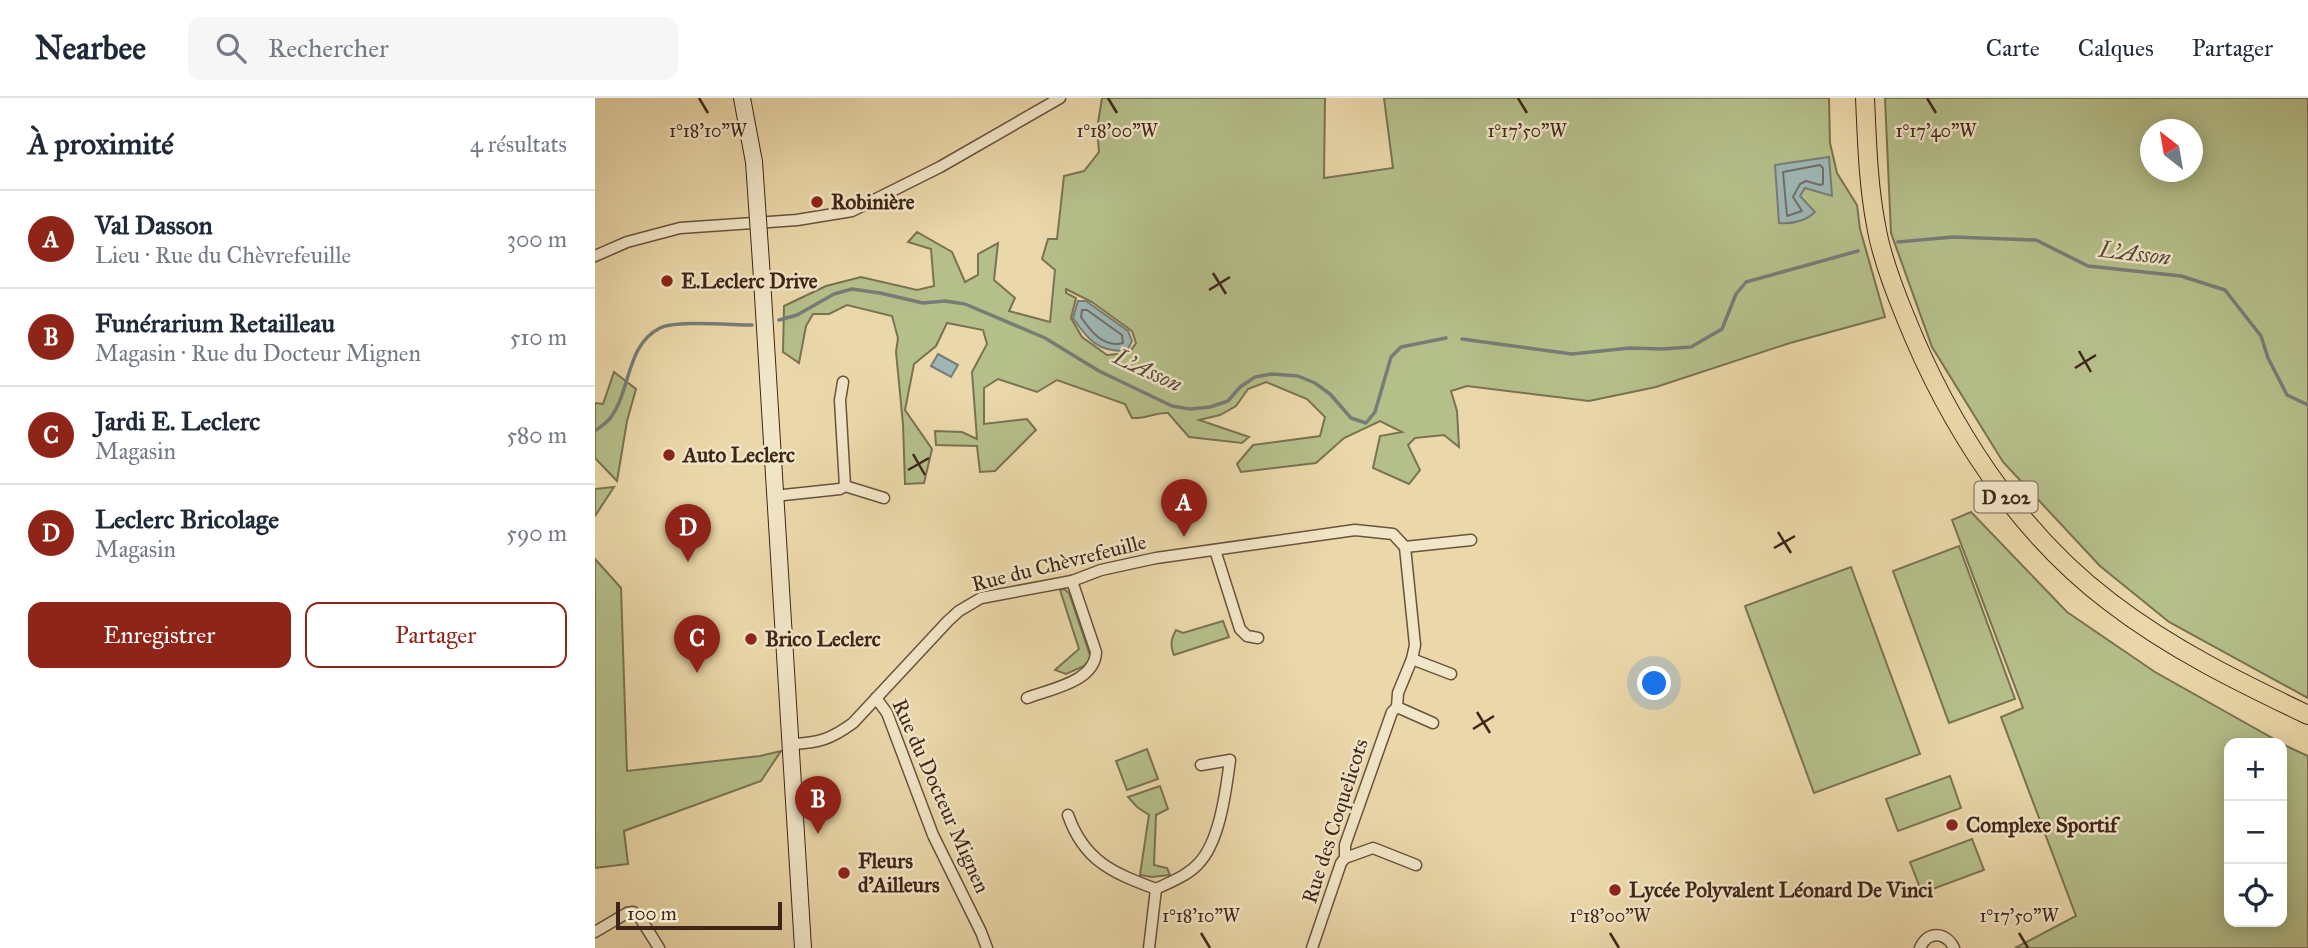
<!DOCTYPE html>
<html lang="fr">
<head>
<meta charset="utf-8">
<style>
	body { margin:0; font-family:"IM FELL Great Primer",serif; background:#f6f6f7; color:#1f2937 }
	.controls { position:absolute; right:21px; bottom:21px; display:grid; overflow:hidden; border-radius:14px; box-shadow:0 4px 18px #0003 }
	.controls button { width:63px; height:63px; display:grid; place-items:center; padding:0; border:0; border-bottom:2px solid #e0e1e3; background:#fff; color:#1f2937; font:35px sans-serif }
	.compass { position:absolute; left:1545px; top:21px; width:63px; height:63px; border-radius:50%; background:#fff; box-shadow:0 4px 18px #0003; rotate:329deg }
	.scale { position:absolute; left:21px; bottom:18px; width:166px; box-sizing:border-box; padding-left:7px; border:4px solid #3f2519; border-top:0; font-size:19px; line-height:24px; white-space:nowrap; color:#3f2519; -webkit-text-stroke:5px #f2e6c8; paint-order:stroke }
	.you { position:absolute; left:1060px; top:586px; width:24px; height:24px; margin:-18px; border:5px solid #fff; border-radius:50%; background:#1a73e8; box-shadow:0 0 0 10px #1a73e833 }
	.badge { display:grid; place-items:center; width:46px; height:46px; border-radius:50%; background:#8f2418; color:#fff; font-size:23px; font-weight:700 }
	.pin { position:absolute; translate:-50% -58px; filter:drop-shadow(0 2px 4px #0008) }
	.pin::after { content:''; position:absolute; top:37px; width:24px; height:21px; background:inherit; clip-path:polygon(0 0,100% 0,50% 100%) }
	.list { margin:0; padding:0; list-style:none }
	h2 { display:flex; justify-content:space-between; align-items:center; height:91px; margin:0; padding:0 28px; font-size:30px }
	h2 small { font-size:23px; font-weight:400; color:#747a83 }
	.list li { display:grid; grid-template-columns:46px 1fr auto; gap:21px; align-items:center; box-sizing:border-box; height:98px; padding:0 28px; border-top:2px solid #e0e1e3 }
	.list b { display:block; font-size:26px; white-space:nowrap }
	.list p { margin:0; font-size:23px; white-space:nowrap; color:#747a83 }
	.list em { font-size:23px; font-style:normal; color:#747a83 }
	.actions { display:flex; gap:14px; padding:21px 28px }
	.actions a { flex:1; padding:16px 0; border:2px solid #8f2418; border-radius:14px; text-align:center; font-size:24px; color:#8f2418 }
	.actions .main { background:#8f2418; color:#fff }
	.icon { flex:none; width:38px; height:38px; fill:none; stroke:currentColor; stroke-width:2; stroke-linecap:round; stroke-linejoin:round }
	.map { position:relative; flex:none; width:1713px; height:850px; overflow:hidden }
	header { display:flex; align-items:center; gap:42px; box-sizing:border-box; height:98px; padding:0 35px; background:#fff; border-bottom:2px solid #e0e1e3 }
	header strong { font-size:33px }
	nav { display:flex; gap:38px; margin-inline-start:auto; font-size:24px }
	.search { width:490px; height:63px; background:#f6f6f7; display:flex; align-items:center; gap:18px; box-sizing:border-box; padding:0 24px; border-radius:14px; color:#747a83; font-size:26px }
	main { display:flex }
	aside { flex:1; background:#fff }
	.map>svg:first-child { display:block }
</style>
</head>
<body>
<header>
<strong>Nearbee</strong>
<div class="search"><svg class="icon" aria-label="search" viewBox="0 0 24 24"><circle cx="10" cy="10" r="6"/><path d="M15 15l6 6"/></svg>Rechercher</div>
<nav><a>Carte</a><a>Calques</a><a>Partager</a></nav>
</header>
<main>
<aside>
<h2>À proximité<small>4 résultats</small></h2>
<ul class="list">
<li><span class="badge">A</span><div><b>Val Dasson</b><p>Lieu · Rue du Chèvrefeuille</p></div><em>300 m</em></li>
<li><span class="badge">B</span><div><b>Funérarium Retailleau</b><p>Magasin · Rue du Docteur Mignen</p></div><em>510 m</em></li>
<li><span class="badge">C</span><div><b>Jardi E. Leclerc</b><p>Magasin</p></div><em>580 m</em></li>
<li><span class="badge">D</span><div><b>Leclerc Bricolage</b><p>Magasin</p></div><em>590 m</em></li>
</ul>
<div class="actions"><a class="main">Enregistrer</a><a>Partager</a></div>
</aside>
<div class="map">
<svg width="1713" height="850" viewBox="0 0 1713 850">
	<rect width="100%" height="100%" fill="#ebd8aa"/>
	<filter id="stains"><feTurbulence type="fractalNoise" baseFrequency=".00286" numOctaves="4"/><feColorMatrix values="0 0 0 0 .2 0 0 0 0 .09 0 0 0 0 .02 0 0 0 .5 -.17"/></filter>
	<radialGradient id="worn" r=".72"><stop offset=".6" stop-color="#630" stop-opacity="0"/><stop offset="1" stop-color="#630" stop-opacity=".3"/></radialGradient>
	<!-- green -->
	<g fill="#b5bf8a" stroke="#7a7252" stroke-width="2" fill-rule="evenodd">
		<path d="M507,0H730L729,80L798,70L789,0H1234L1235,45L1242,75L1262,107L1265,131L1290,219L1195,245L1061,289L994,303L872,288L856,293L862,313L864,349L849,337L820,340L813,347L825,372L814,386L778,370L785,338L807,334L785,323L749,340L721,365L646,374L642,366L658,347L725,338L730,319L712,301L671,284L653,291L641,308L625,317L604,322L654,339L647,345L594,339L573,315C560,314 551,321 537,320L530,306L462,282L442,294L403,281L389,290V326L432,321L441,332L400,373L385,374L382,348L341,347L340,333L367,334L382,341L377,274L392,246L388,232L352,225L341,248L319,266L310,312L337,351L329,385L310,386L308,326L301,254L303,240L297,218L252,207L234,216H218L211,228L204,265L188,254L189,208L231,188L266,179L322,192L339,188L336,151L313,144L322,134L357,154L370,184L383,177V156L403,145L399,182L420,200L414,213L455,224L460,172L447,161L453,141H462L469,78L489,73L504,54L502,31ZM471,191L497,204L537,233L541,245L534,255L512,257L487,239L476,220L481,200L471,195Z"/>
		<path d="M1290,0H1713V600L1574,524L1505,468L1408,364L1337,249L1296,135ZM1556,32H1598V74H1556Z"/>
		<polygon points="19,274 41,291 32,323 22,383 0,360 0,305 8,306"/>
		<polygon points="19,389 0,418 0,391"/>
		<polygon points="1376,414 1472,514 1560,574 1686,645 1634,645 1634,824 1687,824 1687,646 1713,658 1713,850 1420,850 1481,818 1406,619 1428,610 1357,422"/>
		<polygon points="1364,448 1420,601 1354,625 1298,473"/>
		<polygon points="0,461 26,490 32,673 165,658 186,653 166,683 29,733 33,766 0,770"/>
		<polygon points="1256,469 1325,656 1219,695 1150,508"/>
		<polygon points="469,491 474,495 496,560 489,568 471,576 460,572 484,551 465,492"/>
		<path d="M628,523L634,539L579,557C575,547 576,541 581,532L588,535Z"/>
		<polygon points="552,651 563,681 532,692 521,663"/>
		<polygon points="1355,678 1366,710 1303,733 1291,701"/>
		<polygon points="565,688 573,711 561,717 559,767 572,770 575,777 557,779 545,777 554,717 542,709 533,699"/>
		<polygon points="1377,741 1389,772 1327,795 1315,764"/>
	</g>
	<!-- water -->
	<g fill="#9eb6b5" stroke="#787c77" stroke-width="2">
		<path d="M1234,59L1237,98L1210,90L1205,98L1220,114C1211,123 1197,126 1184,125L1180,67Z"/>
		<path d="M483,203H491L533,233L537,243L532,253C503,254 493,242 478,220Z"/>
		<polygon points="343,256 363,267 356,279 336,268"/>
	</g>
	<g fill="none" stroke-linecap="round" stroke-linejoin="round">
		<!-- shore -->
		<g stroke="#6e6e67" stroke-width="2">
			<polygon points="1225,67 1228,70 1228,86 1225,87 1211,83 1205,86 1198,99 1207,113 1192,118 1188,74"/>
			<path d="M487,212H492L527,237L528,245C509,250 496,234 486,219Z"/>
		</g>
		<!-- stream -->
		<g stroke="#787c77" stroke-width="3.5">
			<polyline points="1303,144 1358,139 1441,142 1493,168 1586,178 1630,192 1666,238 1673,260 1692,297 1713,307"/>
			<polyline points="184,222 202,217 239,196 257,191 285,195 328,205 350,203 370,206 450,240 504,273 577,308 595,311 615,309 633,303 645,289 660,279 677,276 703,278 720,285 735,296 756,320 771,325 780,314 796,259 806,249 851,240"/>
			<polyline points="867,241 977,256 1035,250 1067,251 1096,249 1127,231 1141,196 1151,184 1263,153"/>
			<path d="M0,333C5,329 12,325 16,319C36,292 31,247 65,230C81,222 136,227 157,227"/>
		</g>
		<!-- minor casing -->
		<g stroke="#6a523d" stroke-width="13">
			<g id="minor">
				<polyline points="0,158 32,144 85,130 202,122 257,113 345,69 465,0"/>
				<polyline points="250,388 289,400"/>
				<polyline points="179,398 245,391 250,388 245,302 248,284"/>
				<polyline points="810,449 876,442"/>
				<polyline points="620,452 645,531 652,538 663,540"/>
				<polyline points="817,561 856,576"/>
				<polyline points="281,600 292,615 338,737 386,834 392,850"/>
				<path d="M432,600C455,591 500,584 501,554L477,483"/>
				<polyline points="802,609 838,625"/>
				<path d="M197,646C224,645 236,641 258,625L353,523L364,513L386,500L477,483L506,472L561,460L760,432L798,436L810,449"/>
				<path d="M473,717C489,763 518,775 561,791"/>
				<polyline points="750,760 778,750 821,767"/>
				<polyline points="0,834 32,815 38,814 44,818 64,850"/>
				<path d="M554,850L561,791C575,784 592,778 603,766C625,744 631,692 635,662L606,667"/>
				<polyline points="717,850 746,765 750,760 750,747 797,614 802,609 803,595 817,561 820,547 810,449"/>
				<path d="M1325,850C1333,832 1351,834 1359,850"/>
			</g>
		</g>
		<!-- secondary casing -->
		<g stroke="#3f2519" stroke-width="18">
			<g id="secondary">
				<polyline points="147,0 159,64"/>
				<polyline points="166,165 208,850"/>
			</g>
		</g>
		<!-- primary casing -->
		<g stroke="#3f2519" stroke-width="20">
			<path id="primary" d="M1270,0C1272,42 1273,86 1281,127C1286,158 1298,189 1310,218C1353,326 1421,433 1515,504C1576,551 1644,584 1713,617"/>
		</g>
		<!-- minor -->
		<use href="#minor" stroke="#f2e6c8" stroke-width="10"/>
		<!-- secondary -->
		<use href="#secondary" stroke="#f2e6c8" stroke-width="16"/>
		<!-- primary -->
		<use href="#primary" stroke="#ebd8aa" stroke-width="18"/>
		<!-- secondary-bridge casing -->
		<g stroke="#3f2519" stroke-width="18" stroke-linecap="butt">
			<polyline id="secondary-bridge" points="159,64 166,165"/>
		</g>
		<!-- secondary-bridge -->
		<use href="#secondary-bridge" stroke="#f2e6c8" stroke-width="16"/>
	</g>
	<!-- ticks -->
	<path fill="none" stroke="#3f2519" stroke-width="2.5" d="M104,0L113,15M513,0L522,15M923,0L932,15M1332,0L1341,15M618,175L631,196M614,192L635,179M1484,253L1496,274M1480,270L1501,257M318,356L330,377M313,372L334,360M1183,434L1196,455M1179,450L1200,438M882,614L895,635M878,631L899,618M606,835L615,850M1015,835L1024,850M1424,835L1433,850"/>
	<!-- markers -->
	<g fill="#8f2418" stroke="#f2e6c8" stroke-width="2.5">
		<circle cx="222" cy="104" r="7"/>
		<circle cx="72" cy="183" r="7"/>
		<circle cx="74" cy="357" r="7"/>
		<circle cx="156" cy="541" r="7"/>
		<circle cx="1357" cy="727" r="7"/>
		<circle cx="249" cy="775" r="7"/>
		<circle cx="1020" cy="792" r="7"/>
	</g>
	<g text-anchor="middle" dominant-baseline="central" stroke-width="5" stroke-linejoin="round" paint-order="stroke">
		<!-- shield labels -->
		<rect fill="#f2e6c8" stroke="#755f4e" stroke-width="2" x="1379.5" y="383.5" width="63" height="31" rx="5"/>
		<g font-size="19" font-weight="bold" fill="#3f2519">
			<text x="1411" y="399">D 202</text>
		</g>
		<!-- poi labels -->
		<g font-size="21" font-weight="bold" fill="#3f2519" stroke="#f2e6c8" text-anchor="start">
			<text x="236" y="104">Robinière</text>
			<text x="86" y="183">E.Leclerc Drive</text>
			<text x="88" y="357">Auto Leclerc</text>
			<text x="170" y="541">Brico Leclerc</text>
			<text x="1371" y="727">Complexe Sportif</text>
			<text x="263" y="763">Fleurs<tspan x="263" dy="24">d'Ailleurs</tspan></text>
			<text x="1034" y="792">Lycée Polyvalent Léonard De Vinci</text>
		</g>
		<!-- street labels -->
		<g font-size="21" fill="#3f2519" stroke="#f2e6c8">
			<text transform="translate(464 465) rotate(-14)">Rue du Chèvrefeuille</text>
			<text transform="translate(346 698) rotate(66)">Rue du Docteur Mignen</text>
			<text transform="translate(740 723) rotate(-72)">Rue des Coquelicots</text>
		</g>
		<!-- water labels -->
		<g font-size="23" font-style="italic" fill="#574940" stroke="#f2e6c8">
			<text transform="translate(1540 155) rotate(7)">L'Asson</text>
			<text transform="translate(553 272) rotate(25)">L'Asson</text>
		</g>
	</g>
	<g font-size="18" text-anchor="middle" fill="#3f2519" stroke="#f2e6c8" stroke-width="5" stroke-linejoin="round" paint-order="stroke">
		<text x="113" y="39">1°18'10"W</text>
		<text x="522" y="39">1°18'00"W</text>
		<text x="932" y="39">1°17'50"W</text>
		<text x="1341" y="39">1°17'40"W</text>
		<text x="606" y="824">1°18'10"W</text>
		<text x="1015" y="824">1°18'00"W</text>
		<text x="1424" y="824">1°17'50"W</text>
	</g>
	<rect width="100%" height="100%" filter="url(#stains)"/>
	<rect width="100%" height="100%" fill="url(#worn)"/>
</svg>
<div class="controls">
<button>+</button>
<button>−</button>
<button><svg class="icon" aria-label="locate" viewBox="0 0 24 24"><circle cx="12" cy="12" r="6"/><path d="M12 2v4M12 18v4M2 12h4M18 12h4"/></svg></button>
</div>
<svg class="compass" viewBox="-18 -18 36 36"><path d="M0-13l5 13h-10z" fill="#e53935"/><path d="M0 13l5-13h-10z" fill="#747a83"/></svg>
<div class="scale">100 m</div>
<div class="you"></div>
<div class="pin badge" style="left:589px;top:439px">A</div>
<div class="pin badge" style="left:223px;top:736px">B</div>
<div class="pin badge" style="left:102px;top:575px">C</div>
<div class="pin badge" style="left:93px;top:464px">D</div>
</div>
</main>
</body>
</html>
